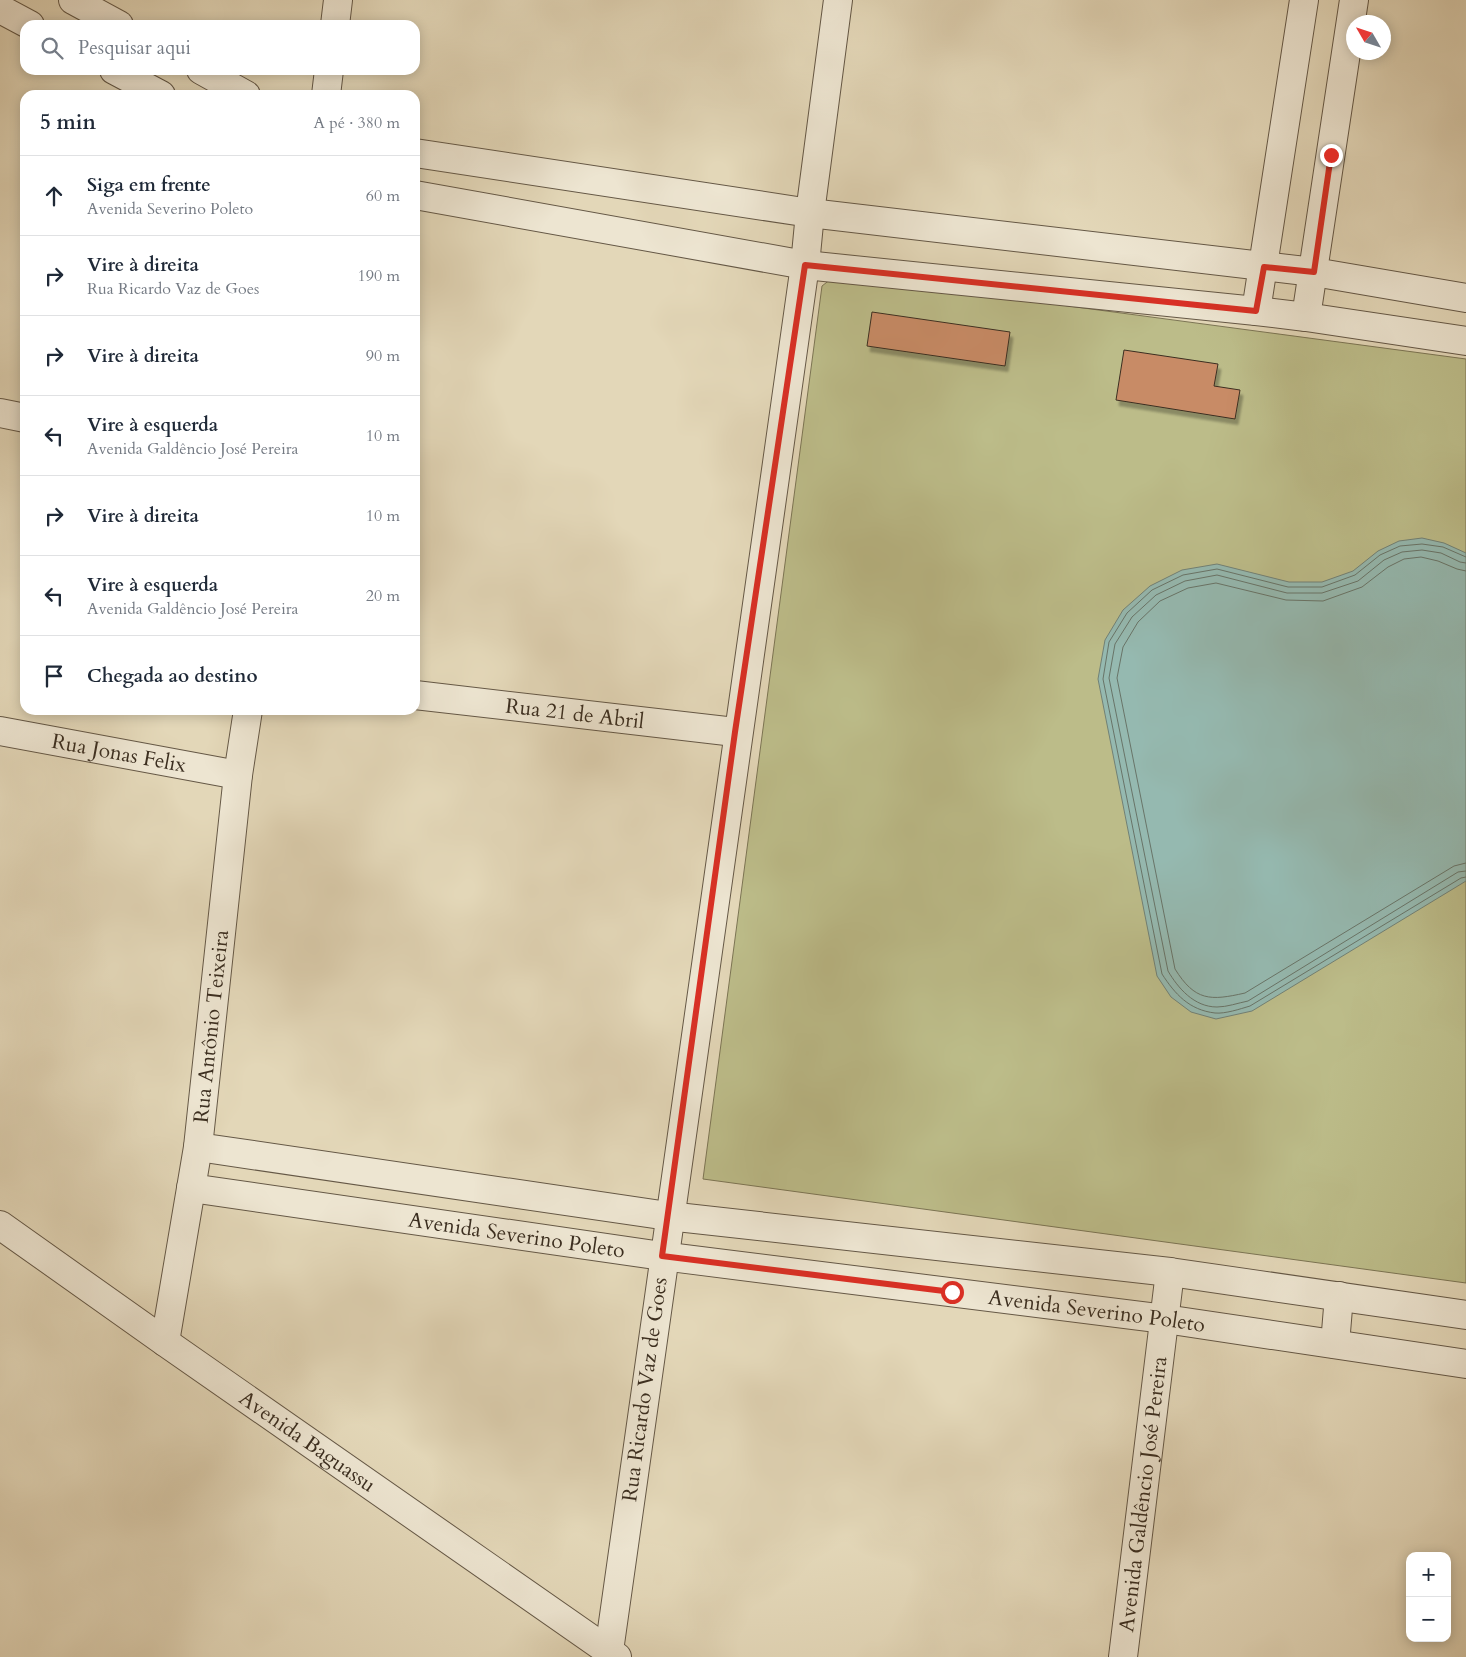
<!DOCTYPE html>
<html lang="pt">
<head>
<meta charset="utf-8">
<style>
	body { margin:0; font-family:Cardo,serif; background:#f2f2f3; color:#1f2937 }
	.controls { position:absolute; right:15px; bottom:15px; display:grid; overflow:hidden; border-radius:10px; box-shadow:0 2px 12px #0003 }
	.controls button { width:45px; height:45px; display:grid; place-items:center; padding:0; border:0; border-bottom:1px solid #e0e1e3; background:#fff; color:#1f2937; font:25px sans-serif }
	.compass { position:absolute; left:1346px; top:15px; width:45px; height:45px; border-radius:50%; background:#fff; box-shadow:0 2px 12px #0003; rotate:309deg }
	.stop { position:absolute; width:15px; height:15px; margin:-11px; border:4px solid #d93025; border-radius:50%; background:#fff }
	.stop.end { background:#d93025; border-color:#fff; box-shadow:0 1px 5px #0008 }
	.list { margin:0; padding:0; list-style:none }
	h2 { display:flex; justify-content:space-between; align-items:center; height:65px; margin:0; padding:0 20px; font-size:21px }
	h2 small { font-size:16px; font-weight:400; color:#747a83 }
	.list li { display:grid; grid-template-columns:32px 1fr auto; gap:15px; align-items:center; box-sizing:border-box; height:80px; padding:0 20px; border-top:1px solid #e0e1e3 }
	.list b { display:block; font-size:19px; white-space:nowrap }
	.list p { margin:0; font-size:16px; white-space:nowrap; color:#747a83 }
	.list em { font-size:16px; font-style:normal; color:#747a83 }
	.icon { flex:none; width:28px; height:28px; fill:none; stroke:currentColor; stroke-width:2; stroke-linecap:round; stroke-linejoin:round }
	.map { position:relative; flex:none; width:1466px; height:1657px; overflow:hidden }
	.search { position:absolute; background:#fff; box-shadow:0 2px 12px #0003; left:20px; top:20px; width:400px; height:55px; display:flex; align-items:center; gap:12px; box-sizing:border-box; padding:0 18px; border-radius:15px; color:#747a83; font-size:19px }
	.panel { position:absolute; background:#fff; box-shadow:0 2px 12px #0003; left:20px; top:90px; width:400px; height:625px; border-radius:15px }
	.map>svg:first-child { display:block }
</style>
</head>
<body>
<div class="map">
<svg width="1466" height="1657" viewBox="0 0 1466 1657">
	<defs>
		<filter id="shadow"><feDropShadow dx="3" dy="5.5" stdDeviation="1" flood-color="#0004"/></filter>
	</defs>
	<rect width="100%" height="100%" fill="#e3d7b8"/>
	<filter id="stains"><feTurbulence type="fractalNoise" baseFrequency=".004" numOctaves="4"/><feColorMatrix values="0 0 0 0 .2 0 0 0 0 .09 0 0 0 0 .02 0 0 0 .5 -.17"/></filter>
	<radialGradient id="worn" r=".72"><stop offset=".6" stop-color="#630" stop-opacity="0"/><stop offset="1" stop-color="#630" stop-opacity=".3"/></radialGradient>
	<!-- green -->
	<polygon fill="#bcbc89" stroke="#7c7554" points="836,275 1466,359 1466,1283 703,1179 822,286"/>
	<!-- water -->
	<polygon fill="#95b9b0" stroke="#718176" points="1422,538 1444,543 1466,553 1466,881 1252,1011 1216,1019 1191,1012 1171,997 1157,976 1098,679 1105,640 1123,610 1150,586 1182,570 1217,564 1289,582 1322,582 1353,571 1378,551 1399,541"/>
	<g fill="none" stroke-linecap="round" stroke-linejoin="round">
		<!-- shore -->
		<g stroke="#687468" stroke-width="1">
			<path d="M1466,557L1443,547L1422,544L1400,546L1380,555L1355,575L1322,587H1288L1217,569L1183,575L1152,590L1127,613L1109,642L1103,679L1162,974C1175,994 1189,1010 1215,1013C1225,1014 1240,1009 1250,1006L1461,878L1466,877"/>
			<path d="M1466,563L1460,562L1441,553L1422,550L1402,552L1384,560L1358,581L1322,593H1287L1217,575L1185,581L1156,595L1132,617L1115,644L1109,678L1168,971C1178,988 1194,1007 1217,1007C1227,1007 1238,1003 1248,1001L1458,872L1466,871"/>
			<path d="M1466,571L1457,569L1438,561L1421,557L1404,559L1388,567L1362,587L1323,601L1286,600L1216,583L1188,588L1160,601L1138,622L1123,647L1117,678L1175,969C1195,1001 1210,1001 1245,993L1454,866L1466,863"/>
		</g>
	</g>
	<!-- building -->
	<g fill="#c88b66" stroke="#3b2e20" filter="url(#shadow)">
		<polygon points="872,312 1010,332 1005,366 867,346"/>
		<polygon points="1124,350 1218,364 1214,386 1240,390 1235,419 1116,400"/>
	</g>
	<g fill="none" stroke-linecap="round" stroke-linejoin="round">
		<!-- minor casing -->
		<g stroke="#655846" stroke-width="30">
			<g id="minor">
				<polyline points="73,0 119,25"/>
				<polyline points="0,9 30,25"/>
				<polyline points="335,25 338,0"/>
				<polyline points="114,70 161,95"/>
				<polyline points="201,70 246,95"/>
				<polyline points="326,95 329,70"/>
				<polyline points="415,153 810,213 1314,272 1466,298"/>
				<polyline points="415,195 805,265 1256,311 1306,317 1466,341"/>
				<polyline points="1256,311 1304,0"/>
				<polyline points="1306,317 1354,0"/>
				<polyline points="0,413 25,418"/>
				<path id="s1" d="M415,695L735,732"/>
				<path id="s2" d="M0,731L238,775"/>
				<polyline points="198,1147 668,1216 1170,1272 1466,1315"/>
				<path id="s3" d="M191,1188L662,1256L1165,1319L1466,1364"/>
				<path id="s4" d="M0,1225L165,1342L617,1657"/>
				<path id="s5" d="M165,1342L198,1147L238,775L248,710"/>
				<polyline points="1335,1344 1339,1296"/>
				<path id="s6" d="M609,1651C671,1189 736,727 805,265L810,213L838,0"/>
				<path id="s7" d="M1123,1657L1170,1272"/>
			</g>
		</g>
		<!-- minor -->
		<use href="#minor" stroke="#ede5d1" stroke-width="28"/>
	</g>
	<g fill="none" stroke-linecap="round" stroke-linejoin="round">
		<!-- route -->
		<polyline stroke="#d93025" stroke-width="6" points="952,1292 662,1256 735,732 805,265 1256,311 1264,267 1314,272 1331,155"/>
	</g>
	<g text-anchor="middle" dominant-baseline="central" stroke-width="4" stroke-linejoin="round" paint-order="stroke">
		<!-- street labels -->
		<g font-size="21" fill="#3b2e20" stroke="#ede5d1">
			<text stroke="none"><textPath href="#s1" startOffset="161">Rua 21 de Abril</textPath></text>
			<text stroke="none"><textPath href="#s2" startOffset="121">Rua Jonas Felix</textPath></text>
			<text stroke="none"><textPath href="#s5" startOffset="319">Rua Antônio Teixeira</textPath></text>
			<text stroke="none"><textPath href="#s3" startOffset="329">Avenida Severino Poleto</textPath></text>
			<text stroke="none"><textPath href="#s3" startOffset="914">Avenida Severino Poleto</textPath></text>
			<text stroke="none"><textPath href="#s6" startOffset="264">Rua Ricardo Vaz de Goes</textPath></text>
			<text stroke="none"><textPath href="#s4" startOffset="376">Avenida Baguassu</textPath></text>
			<text stroke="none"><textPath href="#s7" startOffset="164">Avenida Galdêncio José Pereira</textPath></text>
		</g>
	</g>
	<rect width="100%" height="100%" filter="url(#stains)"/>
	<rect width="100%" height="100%" fill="url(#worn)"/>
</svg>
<div class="controls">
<button>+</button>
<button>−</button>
</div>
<svg class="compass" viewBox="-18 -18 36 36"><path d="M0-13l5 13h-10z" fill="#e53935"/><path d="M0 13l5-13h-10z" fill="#747a83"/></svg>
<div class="stop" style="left:952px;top:1292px"></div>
<div class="stop end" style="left:1331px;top:155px"></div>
<div class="search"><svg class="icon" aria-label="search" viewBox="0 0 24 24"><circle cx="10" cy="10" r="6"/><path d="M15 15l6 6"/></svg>Pesquisar aqui</div>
<section class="panel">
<h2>5 min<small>A pé · 380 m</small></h2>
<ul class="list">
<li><svg class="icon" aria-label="ahead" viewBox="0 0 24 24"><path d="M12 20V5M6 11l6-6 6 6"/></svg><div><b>Siga em frente</b><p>Avenida Severino Poleto</p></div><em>60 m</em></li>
<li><svg class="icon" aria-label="right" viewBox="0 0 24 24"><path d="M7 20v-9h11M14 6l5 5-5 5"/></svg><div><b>Vire à direita</b><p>Rua Ricardo Vaz de Goes</p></div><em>190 m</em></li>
<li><svg class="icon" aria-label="right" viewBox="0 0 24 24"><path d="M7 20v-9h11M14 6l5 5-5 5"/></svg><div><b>Vire à direita</b></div><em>90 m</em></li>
<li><svg class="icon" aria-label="left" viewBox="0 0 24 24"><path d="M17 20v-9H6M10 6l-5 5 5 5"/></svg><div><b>Vire à esquerda</b><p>Avenida Galdêncio José Pereira</p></div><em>10 m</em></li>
<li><svg class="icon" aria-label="right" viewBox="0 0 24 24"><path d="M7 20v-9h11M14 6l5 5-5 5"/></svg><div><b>Vire à direita</b></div><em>10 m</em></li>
<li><svg class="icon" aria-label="left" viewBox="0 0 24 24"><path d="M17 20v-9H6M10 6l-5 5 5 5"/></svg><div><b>Vire à esquerda</b><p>Avenida Galdêncio José Pereira</p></div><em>20 m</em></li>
<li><svg class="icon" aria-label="arrive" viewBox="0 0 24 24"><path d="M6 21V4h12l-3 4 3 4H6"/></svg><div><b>Chegada ao destino</b></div></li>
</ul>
</section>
</div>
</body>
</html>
